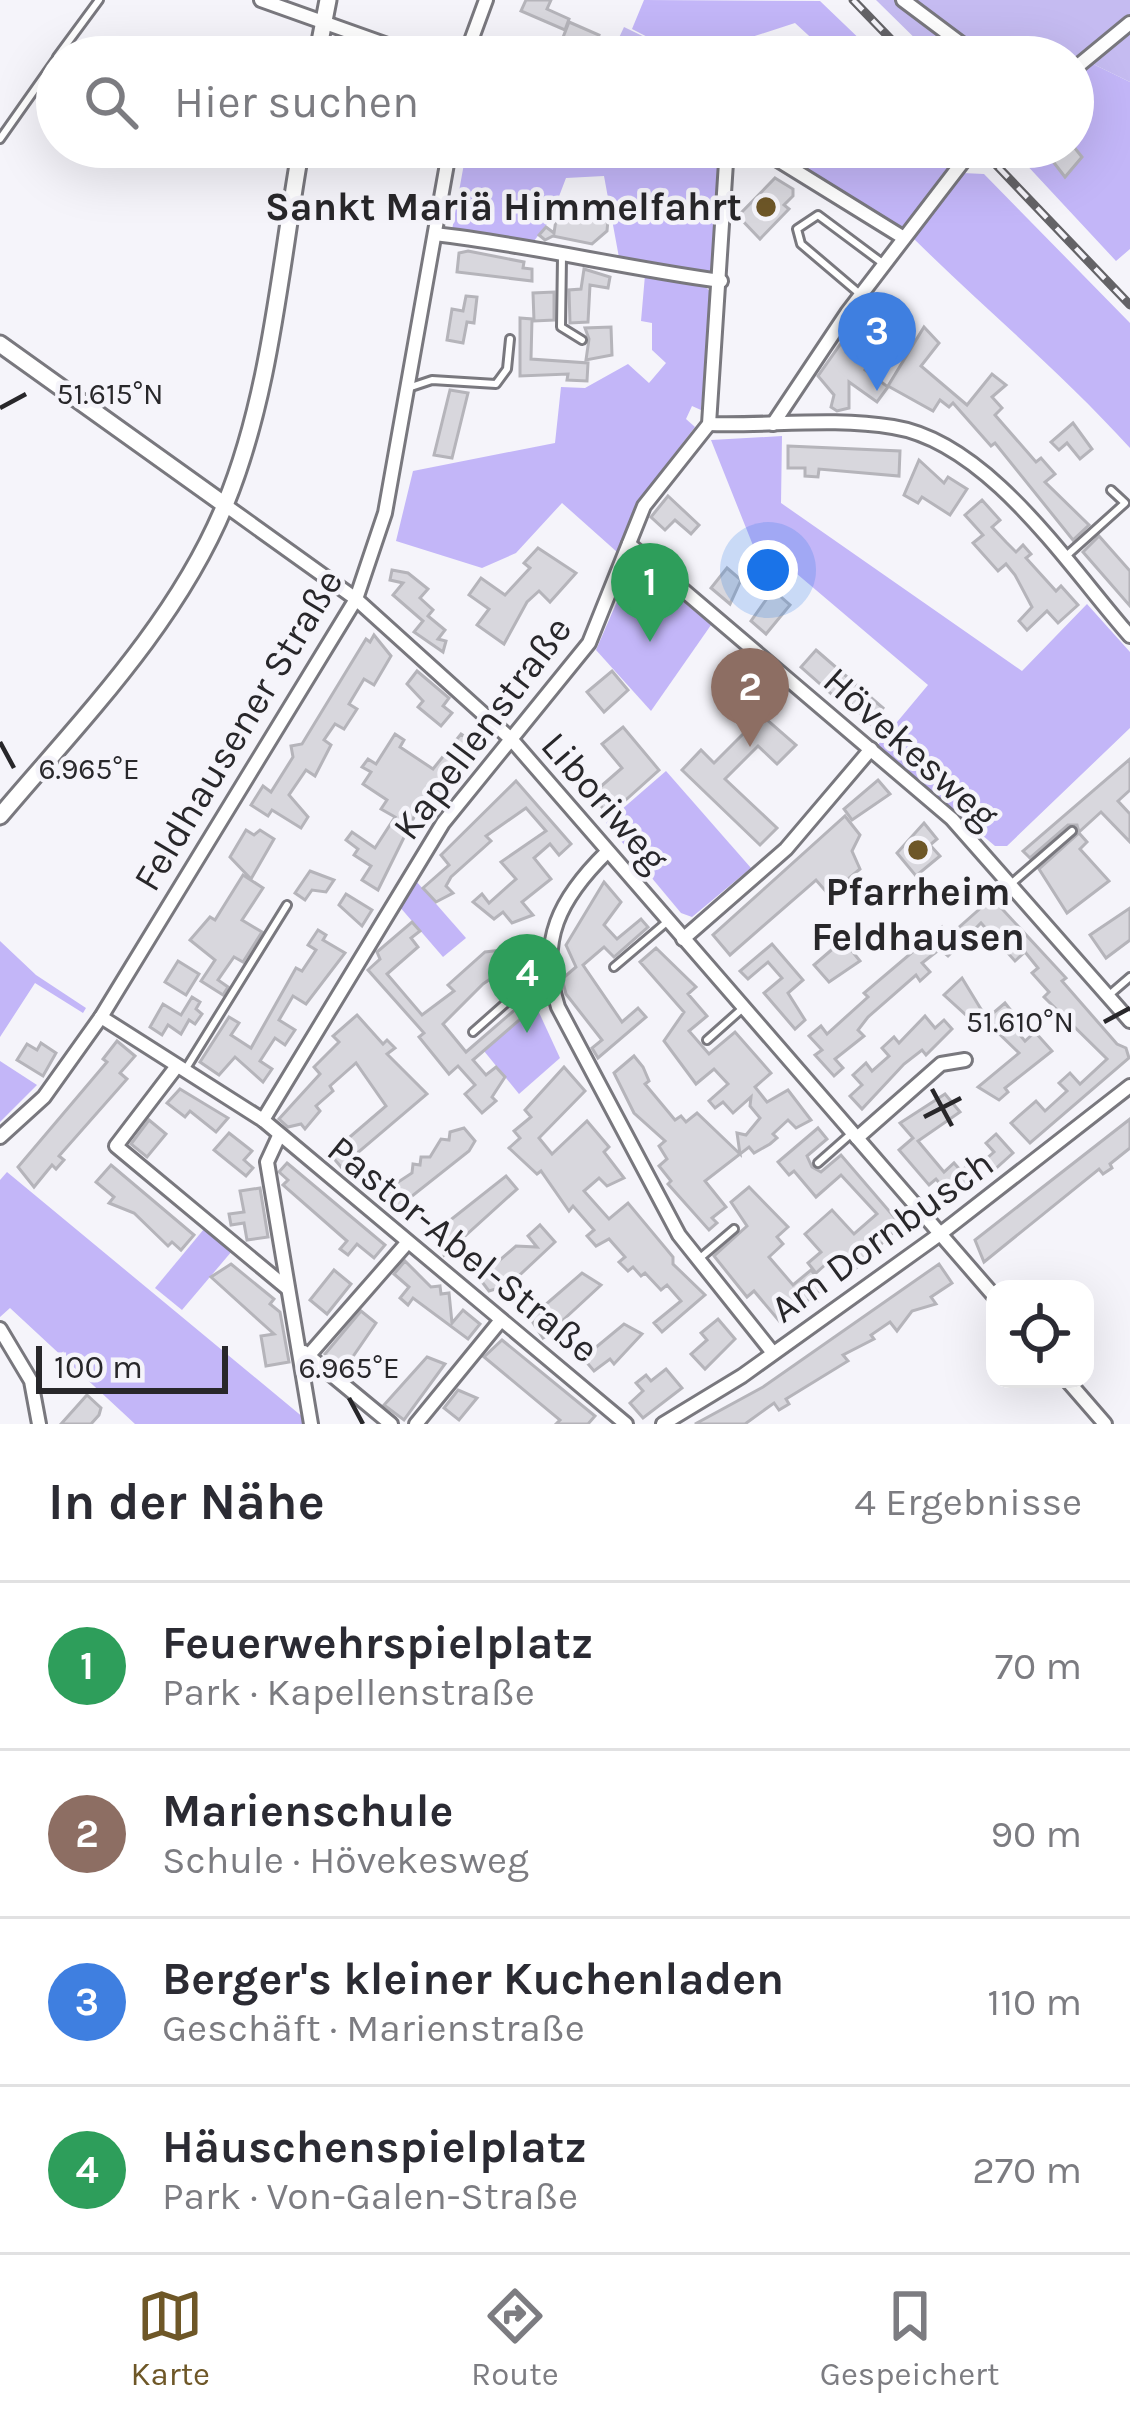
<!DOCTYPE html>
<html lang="de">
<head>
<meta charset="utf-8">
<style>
	body { margin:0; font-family:Karla,sans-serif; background:#f7f7f7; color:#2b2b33 }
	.controls { position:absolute; right:36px; bottom:36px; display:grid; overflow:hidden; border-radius:24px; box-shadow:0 12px 48px #0002 }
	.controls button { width:108px; height:108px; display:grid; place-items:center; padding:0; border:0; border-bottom:3px solid #e1e1e2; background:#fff; color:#2b2b33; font:60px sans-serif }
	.scale { position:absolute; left:36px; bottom:30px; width:192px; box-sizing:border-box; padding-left:12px; border:6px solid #28272a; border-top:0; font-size:33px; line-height:42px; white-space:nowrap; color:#28272a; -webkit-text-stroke:9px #f5f4fa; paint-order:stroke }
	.you { position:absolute; left:768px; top:570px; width:42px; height:42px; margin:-30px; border:9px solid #fff; border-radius:50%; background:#1a73e8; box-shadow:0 0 0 18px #1a73e833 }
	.badge { display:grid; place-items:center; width:78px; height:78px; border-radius:50%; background:#6e5727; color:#fff; font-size:39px; font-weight:700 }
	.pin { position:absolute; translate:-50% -99px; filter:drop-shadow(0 3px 6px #0008) }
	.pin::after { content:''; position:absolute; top:63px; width:42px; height:36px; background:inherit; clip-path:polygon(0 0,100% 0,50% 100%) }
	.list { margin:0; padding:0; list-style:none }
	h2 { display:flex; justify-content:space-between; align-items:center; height:156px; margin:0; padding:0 48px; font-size:51px }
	h2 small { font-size:39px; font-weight:400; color:#7c7c81 }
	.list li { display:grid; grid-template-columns:78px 1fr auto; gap:36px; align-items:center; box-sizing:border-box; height:168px; padding:0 48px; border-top:3px solid #e1e1e2 }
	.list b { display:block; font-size:45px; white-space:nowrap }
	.list p { margin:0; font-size:39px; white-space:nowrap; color:#7c7c81 }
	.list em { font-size:39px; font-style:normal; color:#7c7c81 }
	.icon { flex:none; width:66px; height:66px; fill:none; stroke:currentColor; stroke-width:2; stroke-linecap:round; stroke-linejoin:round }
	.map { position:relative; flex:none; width:1130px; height:1424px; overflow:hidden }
	.search { position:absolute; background:#fff; box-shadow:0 12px 48px #0002; left:36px; right:36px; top:36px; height:132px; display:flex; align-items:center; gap:30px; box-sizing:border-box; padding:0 42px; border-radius:66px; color:#7c7c81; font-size:45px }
	.sheet { height:828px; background:#fff }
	nav { display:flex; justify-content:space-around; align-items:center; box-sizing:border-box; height:168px; border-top:3px solid #e1e1e2; background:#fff; font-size:33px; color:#7c7c81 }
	nav a { display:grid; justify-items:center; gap:6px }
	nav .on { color:#6e5727 }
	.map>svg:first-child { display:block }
</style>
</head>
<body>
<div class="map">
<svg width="1130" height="1424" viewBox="0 0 1130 1424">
	<rect width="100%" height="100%" fill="#f5f4fa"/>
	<!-- green -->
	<g fill="#c3b6f8">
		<polygon points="644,0 820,1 869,48 859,57 832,57 795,23 730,44 720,57 686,57 632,29"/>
		<polygon points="1089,62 1130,82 1130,249 1116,261 1010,147 1073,147 1073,75"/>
		<polygon points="467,147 721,147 714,277 620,263 604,176 566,178 550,220 534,241 452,230"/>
		<polygon points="816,147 940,147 956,164 904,232 803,166"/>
		<path d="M963,173L984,174L1130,323V448C1062,373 985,309 913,238Z"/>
		<polygon points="645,275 701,283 713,294 701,410 692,406 686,419 695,427 642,496 617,552 562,503 516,553 482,568 396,541 413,471 555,443 561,387 585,388 628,364 649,383 666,363 652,350 652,323 641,321"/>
		<polygon points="782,436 781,503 1022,671 1087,604 1130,652 1130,728 1007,846 995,846 877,746 928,685 777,557 764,573 711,440"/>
		<polygon points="647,571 711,625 651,711 596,650 625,583"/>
		<polygon points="666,771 751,868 692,917 681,913 606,823"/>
		<polygon points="416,881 466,938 443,957 399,906"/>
		<polygon points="0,941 36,975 86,1008 83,1013 35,983 0,1037"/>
		<polygon points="536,1006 560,1058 519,1094 484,1051"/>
		<polygon points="0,1061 37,1085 0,1122"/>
		<polygon points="7,1172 304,1418 305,1424 135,1424 10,1308 0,1317 0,1180"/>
		<polygon points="204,1229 232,1251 182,1310 155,1288"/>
	</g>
	<!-- forest -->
	<g fill="#c5bbf1">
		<polygon points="876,0 1130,0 1130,82 1089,62 1073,75 1073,57 934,57"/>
		<polygon points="624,27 686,57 610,57"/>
	</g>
	<!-- building -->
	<g fill="#d8d7dd" stroke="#b5b4ba" stroke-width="3">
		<polygon points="526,0 551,0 547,9 569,19 565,30 521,11"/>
		<polygon points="569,22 599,35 592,52 562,40"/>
		<polygon points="1058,147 1074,147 1082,157 1065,177 1048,155"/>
		<polygon points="775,178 793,189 793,196 784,205 789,209 760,239 738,216"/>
		<polygon points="557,213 608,220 607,231 592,244 553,236 545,240 539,235 546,227 554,233"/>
		<polygon points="468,251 524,262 523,268 532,269 532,281 457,272 459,253"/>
		<polygon points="584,269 610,277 608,288 590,285 588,322 570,323 569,290 581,289"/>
		<polygon points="554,292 554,320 534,321 533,293"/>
		<polygon points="466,296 477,297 474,323 467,322 463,343 447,340 452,309 463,311"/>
		<polygon points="520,318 532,319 531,359 588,363 587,381 567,380 568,374 520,376"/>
		<polygon points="611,327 612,355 586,360 589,339 585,328"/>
		<polygon points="924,327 939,343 921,366 967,405 992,374 1006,385 992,397 1002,408 995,415 1036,462 1041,458 1055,474 1045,482 1089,525 1073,540 995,443 991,446 953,403 949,407 940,400 933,411 888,386"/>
		<polygon points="849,332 880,347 865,370 888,387 877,402 849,382 849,408 837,411 831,407 834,395 818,376"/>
		<polygon points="450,390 468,393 452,458 434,455"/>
		<polygon points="1073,423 1092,449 1080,459 1067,443 1059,450 1051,442"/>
		<polygon points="788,446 900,451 899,476 819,469 818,477 805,476 805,468 788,468"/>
		<polygon points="919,460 944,483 948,477 967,489 950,515 922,497 918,503 904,495"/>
		<polygon points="668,496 699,525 691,534 675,520 665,530 651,517"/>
		<polygon points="982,500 1000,520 992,527 1006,542 1016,552 1023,545 1031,554 1026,558 1056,591 1061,586 1078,605 1058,623 1047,611 1027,630 1019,621 1032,607 1015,575 1006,564 998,571 973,543 983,535 965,515"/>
		<polygon points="1099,536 1130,571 1130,606 1083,552"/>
		<polygon points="538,548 576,573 550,602 539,591 527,602 504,644 477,625 489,609 469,595 481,578 505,595 530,568 524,563"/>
		<polygon points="727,568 741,580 730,604 711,588"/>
		<polygon points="392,570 408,573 428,589 420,598 433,610 428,616 445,630 438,639 446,641 443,652 414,632 423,621 393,595 403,583 390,580"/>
		<polygon points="773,590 790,605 766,634 751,621"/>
		<polygon points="374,635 391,656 374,685 364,679 349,704 357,709 344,729 335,724 324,740 331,745 315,776 306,770 289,795 308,817 301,828 272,810 268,816 251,805 263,786 271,792 293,757 291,746 302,744 366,639 370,642"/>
		<polygon points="816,650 883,708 870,724 841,693 836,698 801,667"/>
		<polygon points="417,671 449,698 443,706 452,713 441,726 418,707 423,701 407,684"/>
		<polygon points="612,671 628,690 604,712 587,692"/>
		<polygon points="743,699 796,745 777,764 758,746 725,779 777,828 760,845 682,770 701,750 714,763 746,731 729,714"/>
		<polygon points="623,727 659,770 609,815 591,795 622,768 602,744"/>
		<polygon points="395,734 404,740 400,747 433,769 461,734 475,743 430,814 419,807 378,890 362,880 371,866 354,855 358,849 346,840 352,832 375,848 395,817 381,809 387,800 363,784 371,772 362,767 368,759 376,764"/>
		<polygon points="1130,759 1130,790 1118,801 1130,814 1130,842 1101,812 1079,832 1077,825 1068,825 1030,858 1023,851"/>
		<polygon points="878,780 890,794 852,820 844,809"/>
		<polygon points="516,781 571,844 559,855 550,844 534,858 551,879 522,902 533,915 512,923 503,912 494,919 473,902 482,894 489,903 516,879 501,862 546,831 526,808 486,836 491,841 451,877 446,886 453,893 436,902 423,888 449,865 441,855"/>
		<polygon points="845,816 860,835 852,851 860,869 829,895 816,880 730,955 713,935"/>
		<polygon points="924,823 937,839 930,845 940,856 916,876 897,853"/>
		<polygon points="246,830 254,835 260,830 274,839 251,879 230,857"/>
		<polygon points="1079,833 1087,842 1080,849 1109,881 1067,913 1039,869"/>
		<polygon points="310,871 334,880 326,892 312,890 305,900 295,893"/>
		<polygon points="243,875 263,888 242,920 262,932 243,962 234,957 218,980 228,987 223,995 201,981 215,960 190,940 210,917 215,920"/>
		<polygon points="604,882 621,902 604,925 617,939 641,919 648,927 614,957 604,947 583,965 622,1022 638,1008 646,1017 598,1058 592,1048 602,1040 566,994 562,979 576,967 566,945"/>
		<polygon points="346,894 372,910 362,926 339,905"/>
		<polygon points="992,898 1066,978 1062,981 1117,1044 1126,1048 1129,1058 1030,1143 1011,1123 1036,1101 1045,1111 1067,1091 1059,1083 1070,1073 1080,1084 1107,1059 1044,997 1049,992 1032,973 1038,968 1025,952 1015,961 981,923 948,956 940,949 922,963 930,972 920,981 916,975 868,1017 858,1030 864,1036 835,1059 843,1068 834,1076 815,1055 822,1050 809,1036 821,1026 827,1034 868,997 864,993 942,927 949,936"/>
		<polygon points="1130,908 1130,940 1106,958 1090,935"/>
		<polygon points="412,922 420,931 411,938 418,947 387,974 422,1015 454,991 448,985 485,952 502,950 511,942 524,956 483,984 443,1024 466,1052 518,1007 525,1015 473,1060 486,1075 496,1067 505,1077 492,1097 496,1101 482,1113 465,1094 475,1085 458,1066 449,1074 419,1037 424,1033 368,970 380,959 377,952"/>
		<polygon points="318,930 326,935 323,940 345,953 306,1004 293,996 279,1020 295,1030 285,1045 275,1038 260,1061 272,1069 263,1082 235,1057 219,1075 200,1062 229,1017 239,1023 231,1035 251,1048 296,968 302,971 316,950 308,945"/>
		<polygon points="843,940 860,961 829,982 814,965"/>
		<polygon points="772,944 803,980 788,993 805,1020 795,1029 764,993 782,978 768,962 748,979 740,971"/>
		<polygon points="656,948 696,987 688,994 707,1016 689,1031 709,1054 735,1032 771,1073 755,1087 767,1102 788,1090 811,1120 796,1128 788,1120 773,1134 777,1138 770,1144 754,1153 749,1147 705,1181 726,1207 712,1218 717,1223 709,1230 668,1184 671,1181 659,1166 667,1159 659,1146 665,1141 634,1113 614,1073 634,1056 643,1067 649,1081 645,1084 675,1120 681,1116 686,1122 697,1113 740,1154 737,1133 746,1135 760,1118 750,1106 751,1097 733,1113 723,1102 715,1108 709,1101 728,1084 714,1069 696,1084 664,1041 684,1012 640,962"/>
		<polygon points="178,961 199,974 186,995 165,982"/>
		<polygon points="962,978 987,1019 978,1026 944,995"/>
		<polygon points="192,997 200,1002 196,1009 202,1014 195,1024 189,1020 181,1034 168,1025 162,1035 150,1027 163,1004 181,1015"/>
		<polygon points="1005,1003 1013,1013 1006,1019 1025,1041 1035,1032 1052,1051 1005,1088 1008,1092 999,1100 978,1087 1019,1053 985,1020"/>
		<polygon points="357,1015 383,1044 387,1040 395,1048 387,1054 427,1094 341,1167 330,1154 386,1106 356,1063 330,1086 333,1091 316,1106 320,1111 305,1129 301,1124 288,1127 279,1119 320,1074 314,1067 339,1042 333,1036"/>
		<polygon points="925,1016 935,1028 944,1020 952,1029 926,1055 922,1050 904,1064 862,1109 850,1096 862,1085 853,1075 866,1063 872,1071 889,1056 882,1048 894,1037 899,1043"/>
		<polygon points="117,1041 135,1056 120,1073 127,1079 59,1156 64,1160 56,1169 52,1165 34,1187 18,1167 107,1062 103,1059"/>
		<polygon points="41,1043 56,1053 43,1076 17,1060 27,1044 37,1050"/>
		<polygon points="564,1067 585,1091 539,1138 552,1154 587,1121 609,1147 604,1152 624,1178 607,1186 599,1178 584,1191 609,1219 628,1203 673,1257 673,1264 705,1295 662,1332 654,1323 681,1301 667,1285 661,1290 645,1273 641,1276 633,1267 628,1271 619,1262 625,1257 609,1239 596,1246 587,1236 594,1230 573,1206 569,1211 541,1171 537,1174 509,1148 520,1138 514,1131 531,1117 525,1110"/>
		<polygon points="180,1089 228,1118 216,1132 190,1111 185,1117 167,1103"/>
		<polygon points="945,1094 960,1112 918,1141 944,1172 954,1163 961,1171 970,1164 979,1174 958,1192 953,1187 947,1192 936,1179 929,1185 899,1150 913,1138 900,1123"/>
		<polygon points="1130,1119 1130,1148 1110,1164 1112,1168 1103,1174 1099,1169 984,1262 975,1240"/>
		<polygon points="149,1120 166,1134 147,1157 131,1144"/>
		<polygon points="464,1128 475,1141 469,1151 397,1208 383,1192 412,1173 413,1164 420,1165 421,1157 430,1157 441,1139 449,1140 450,1132"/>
		<polygon points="818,1128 827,1139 807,1156 812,1167 821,1172 841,1155 901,1225 852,1272 836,1255 816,1273 808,1263 821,1252 805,1234 832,1210 854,1234 877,1214 841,1175 816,1197 794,1171 789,1175 778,1162"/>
		<polygon points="229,1133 252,1151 244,1160 253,1168 246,1176 214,1150"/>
		<polygon points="996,1134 1013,1153 993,1171 985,1160 994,1152 986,1143"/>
		<polygon points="287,1163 385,1245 374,1258 357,1244 348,1255 340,1249 347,1241 283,1185 288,1180 279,1172"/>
		<polygon points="111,1165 194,1235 181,1250 172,1242 168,1246 134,1213 109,1203 114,1197 96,1182"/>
		<polygon points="506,1176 517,1189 444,1255 434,1233"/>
		<polygon points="749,1187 788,1227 777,1237 783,1244 769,1257 793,1285 811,1270 825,1287 780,1322 754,1291 747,1297 714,1256 747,1226 731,1202"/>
		<polygon points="260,1188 268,1237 247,1240 244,1223 231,1225 229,1214 244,1212 240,1191"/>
		<polygon points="540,1225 555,1242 509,1285 489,1291 479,1278 516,1246 537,1247 528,1236"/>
		<polygon points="405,1261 431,1287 440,1286 441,1294 449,1293 452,1323 463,1310 480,1324 468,1339 413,1298 408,1305 400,1298 409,1287 394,1274"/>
		<polygon points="231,1264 274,1299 270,1304 280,1312 289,1362 266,1366 261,1336 274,1334 211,1277"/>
		<polygon points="939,1264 952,1283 931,1297 936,1304 912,1311 897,1331 890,1322 871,1335 874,1339 843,1355 848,1361 786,1399 789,1404 779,1410 774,1403 745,1424 695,1424 763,1387"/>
		<polygon points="334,1270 351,1284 327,1314 310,1300"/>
		<polygon points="582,1273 601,1285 561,1322 565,1326 543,1338 530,1318"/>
		<polygon points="361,1311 376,1323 343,1371 325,1354"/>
		<polygon points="718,1319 735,1339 705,1369 691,1354 707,1340 701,1333"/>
		<polygon points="624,1324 642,1334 614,1364 610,1359 594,1371 583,1358"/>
		<polygon points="502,1340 595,1416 588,1424 556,1424 560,1420 484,1357"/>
		<polygon points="427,1357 445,1364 404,1420 384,1405"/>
		<polygon points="666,1369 682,1388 643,1418 630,1403 643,1391 636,1383 646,1375 651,1381"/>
		<polygon points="458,1390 477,1398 459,1420 444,1408"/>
		<polygon points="87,1395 101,1408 99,1415 91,1424 61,1424"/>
	</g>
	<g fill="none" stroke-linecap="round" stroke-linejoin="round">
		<!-- service casing -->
		<g stroke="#79787e" stroke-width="12">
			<g id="service">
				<polyline points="57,57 99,0"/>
				<polyline points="0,139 57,58"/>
				<polyline points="562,257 561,327 582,340"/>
				<polyline points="861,295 801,244 797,229 818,215 881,262"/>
				<polyline points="408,388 432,380 496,384 507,369 510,339"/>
				<polyline points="1065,557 1125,503 1111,490"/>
				<polyline points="1012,883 1072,831"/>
				<polyline points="614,967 668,921"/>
				<polyline points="1108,996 1130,977"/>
				<polyline points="473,1032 516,994 549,980"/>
				<polyline points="707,1040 743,1008"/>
				<polyline points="185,1070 287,905"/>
				<polyline points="818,1163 852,1133"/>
				<polyline points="700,1258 734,1229"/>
			</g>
		</g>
		<!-- minor casing -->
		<g stroke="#79787e" stroke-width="18">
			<g id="minor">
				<polyline points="261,0 421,57"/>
				<polyline points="903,0 979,57"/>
				<polyline points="465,57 486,0"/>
				<polyline points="1073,70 1130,23"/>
				<polyline points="757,147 904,238"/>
				<path d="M435,234C531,245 624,268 721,281"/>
				<path d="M709,424C770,426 833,417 893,427C989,442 1069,567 1130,636"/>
				<polyline points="773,424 847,313 968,155"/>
				<polyline points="225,505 356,599 511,739 995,1297"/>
				<polyline points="629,544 952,819 1130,1021"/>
				<path d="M607,852C560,898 537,941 558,1007L679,1235L773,1353"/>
				<polyline points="683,939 786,849 871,749"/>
				<polyline points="101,1017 263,1120 626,1424"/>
				<polyline points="177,1066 116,1146 288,1289"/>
				<polyline points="263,1120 443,823 589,643 644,506 709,424 727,147"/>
				<polyline points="279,1136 267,1162 311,1424"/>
				<polyline points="0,1137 44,1097 101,1017 356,599 385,513 450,147"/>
				<polyline points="857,1138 941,1064 965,1060"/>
				<polyline points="0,1329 31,1381 39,1424"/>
				<polyline points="304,1352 391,1424"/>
				<polyline points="309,1355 407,1243"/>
				<polyline points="1066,1379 1105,1424"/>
				<polyline points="416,1424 501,1320"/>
				<polyline points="663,1424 742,1376 940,1234 1130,1086"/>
			</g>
		</g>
		<!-- tertiary casing -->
		<g stroke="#79787e" stroke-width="21">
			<g id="tertiary">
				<polyline points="317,57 328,0"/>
				<polyline points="0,344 225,505"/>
				<path d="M0,816C82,719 176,624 225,505C271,394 280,265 301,147"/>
			</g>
		</g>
		<!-- service -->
		<use href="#service" stroke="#fff" stroke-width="6"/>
		<!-- minor -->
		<use href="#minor" stroke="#fff" stroke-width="12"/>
		<!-- tertiary -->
		<use href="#tertiary" stroke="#fff" stroke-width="15"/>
		<!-- rail casing -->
		<g stroke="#646367" stroke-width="9">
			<g id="rail">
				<polyline points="853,0 908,57"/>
				<polyline points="979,147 1130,305"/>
			</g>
		</g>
		<!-- rail -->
		<use href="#rail" stroke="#f5f4fa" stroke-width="4.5" stroke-dasharray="14" stroke-linecap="butt"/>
	</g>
	<!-- ticks -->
	<path fill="none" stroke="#28272a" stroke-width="4.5" d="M0,408L26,394M0,742L14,768M1104,1022L1130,1008M932,1089L952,1126M924,1117L961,1098M349,1398L363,1424"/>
	<!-- markers -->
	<g fill="#6e5727" stroke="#f5f4fa" stroke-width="4.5">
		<circle cx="766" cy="207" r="12"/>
		<circle cx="918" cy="850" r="12"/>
	</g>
	<g text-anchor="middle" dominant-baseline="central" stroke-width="9" stroke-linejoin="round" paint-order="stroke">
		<!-- poi labels -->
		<g font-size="39" font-weight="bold" fill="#28272a" stroke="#f5f4fa" text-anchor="end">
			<text x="742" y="207">Sankt Mariä Himmelfahrt</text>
			<text x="918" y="892" text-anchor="middle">Pfarrheim<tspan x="918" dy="45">Feldhausen</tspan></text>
		</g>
		<!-- street labels -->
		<g font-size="39" fill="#28272a" stroke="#f5f4fa">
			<text transform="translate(482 728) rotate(-53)">Kapellenstraße</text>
			<text transform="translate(238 730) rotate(-59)">Feldhausener Straße</text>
			<text transform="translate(911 748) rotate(42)">Hövekesweg</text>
			<text transform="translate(605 802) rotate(49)">Liboriweg</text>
			<text transform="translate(882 1236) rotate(-36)">Am Dornbusch</text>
			<text transform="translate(463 1249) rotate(39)">Pastor-Abel-Straße</text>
		</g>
	</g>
	<g font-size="30" text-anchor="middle" fill="#28272a" stroke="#f5f4fa" stroke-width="9" stroke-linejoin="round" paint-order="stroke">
		<text x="110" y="404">51.615°N</text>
		<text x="89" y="779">6.965°E</text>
		<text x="1020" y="1032">51.610°N</text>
		<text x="349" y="1378">6.965°E</text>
	</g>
</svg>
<div class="controls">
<button><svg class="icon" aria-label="locate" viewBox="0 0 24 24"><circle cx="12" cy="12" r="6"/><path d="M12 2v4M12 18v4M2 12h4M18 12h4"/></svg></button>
</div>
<div class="scale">100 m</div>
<div class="you"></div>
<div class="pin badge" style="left:650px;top:642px;background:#2e9e5b">1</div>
<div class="pin badge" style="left:750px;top:747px;background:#8d6e63">2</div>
<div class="pin badge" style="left:877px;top:391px;background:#3f7fe0">3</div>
<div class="pin badge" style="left:527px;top:1033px;background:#2e9e5b">4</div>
<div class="search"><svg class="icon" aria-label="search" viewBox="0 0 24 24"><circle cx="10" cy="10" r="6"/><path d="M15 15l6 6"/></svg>Hier suchen</div>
</div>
<section class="sheet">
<h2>In der Nähe<small>4 Ergebnisse</small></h2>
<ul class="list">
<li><span class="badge" style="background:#2e9e5b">1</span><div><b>Feuerwehrspielplatz</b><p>Park · Kapellenstraße</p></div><em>70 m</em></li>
<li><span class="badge" style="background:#8d6e63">2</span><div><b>Marienschule</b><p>Schule · Hövekesweg</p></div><em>90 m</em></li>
<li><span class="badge" style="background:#3f7fe0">3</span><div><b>Berger's kleiner Kuchenladen</b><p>Geschäft · Marienstraße</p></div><em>110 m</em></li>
<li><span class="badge" style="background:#2e9e5b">4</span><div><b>Häuschenspielplatz</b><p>Park · Von-Galen-Straße</p></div><em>270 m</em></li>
</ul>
</section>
<nav>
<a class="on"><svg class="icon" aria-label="map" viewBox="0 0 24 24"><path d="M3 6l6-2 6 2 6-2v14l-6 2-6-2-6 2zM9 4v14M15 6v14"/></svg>Karte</a>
<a><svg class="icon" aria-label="directions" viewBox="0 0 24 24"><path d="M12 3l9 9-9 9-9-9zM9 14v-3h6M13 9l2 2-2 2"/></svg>Route</a>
<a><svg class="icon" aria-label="saved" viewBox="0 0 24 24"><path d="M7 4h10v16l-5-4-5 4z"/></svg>Gespeichert</a>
</nav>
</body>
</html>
